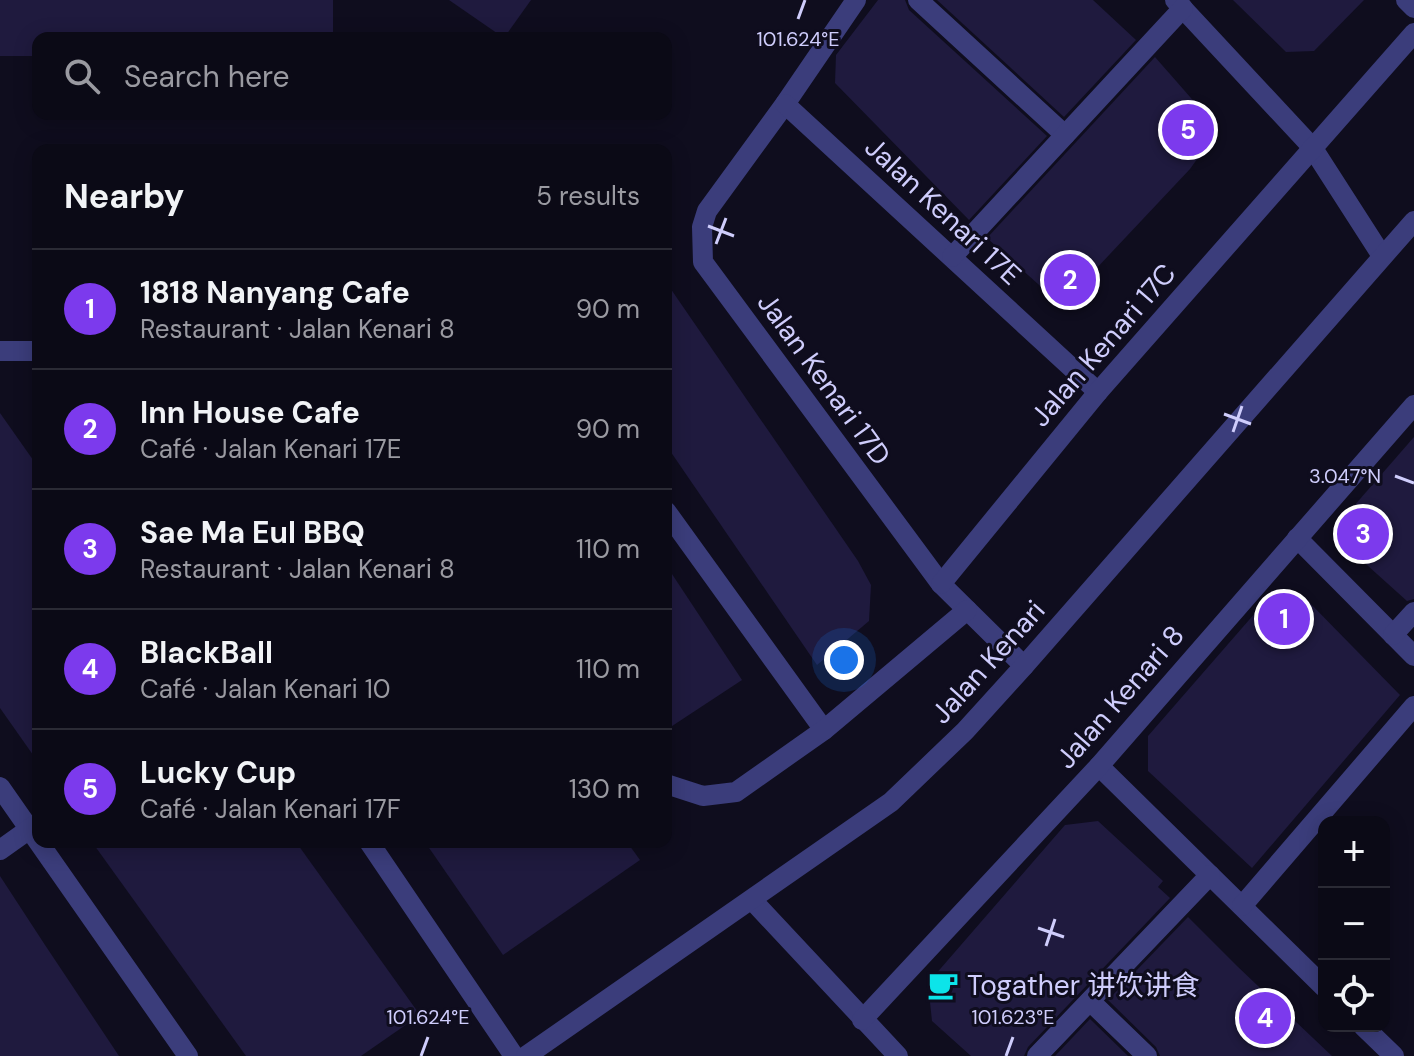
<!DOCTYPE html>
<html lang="en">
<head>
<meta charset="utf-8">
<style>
	body { margin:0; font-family:"DM Sans","Noto Sans SC",sans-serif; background:#14131f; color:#f1f3f6 }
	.controls { position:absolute; right:24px; bottom:24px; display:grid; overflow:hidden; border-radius:16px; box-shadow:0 4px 20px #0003 }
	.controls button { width:72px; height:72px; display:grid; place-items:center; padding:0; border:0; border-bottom:2px solid #2b2b35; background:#0b0a16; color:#f1f3f6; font:40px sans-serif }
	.you { position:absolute; left:844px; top:660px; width:28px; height:28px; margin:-20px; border:6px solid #fff; border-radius:50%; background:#1a73e8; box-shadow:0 0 0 12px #1a73e833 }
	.badge { display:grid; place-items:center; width:52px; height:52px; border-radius:50%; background:#7c3aed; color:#fff; font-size:26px; font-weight:700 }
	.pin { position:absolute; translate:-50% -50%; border:4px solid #fff; box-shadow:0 2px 8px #0006 }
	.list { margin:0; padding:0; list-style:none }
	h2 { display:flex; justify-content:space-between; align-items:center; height:104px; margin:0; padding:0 32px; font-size:34px }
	h2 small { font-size:26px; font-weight:400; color:#9a9aa1 }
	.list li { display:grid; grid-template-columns:52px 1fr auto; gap:24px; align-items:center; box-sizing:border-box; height:120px; padding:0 32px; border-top:2px solid #2b2b35 }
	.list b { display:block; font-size:30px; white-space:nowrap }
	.list p { margin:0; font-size:26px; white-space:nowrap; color:#9a9aa1 }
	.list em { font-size:26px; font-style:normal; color:#9a9aa1 }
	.icon { flex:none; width:44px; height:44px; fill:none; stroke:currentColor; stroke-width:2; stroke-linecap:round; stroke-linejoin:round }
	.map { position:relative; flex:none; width:1414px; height:1056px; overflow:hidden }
	.search { position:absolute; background:#0b0a16; box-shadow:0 4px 20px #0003; left:32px; top:32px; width:640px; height:88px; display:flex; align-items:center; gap:20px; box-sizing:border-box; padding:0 28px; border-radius:16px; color:#9a9aa1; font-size:30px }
	.panel { position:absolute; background:#0b0a16; box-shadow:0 4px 20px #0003; left:32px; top:144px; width:640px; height:704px; border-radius:16px }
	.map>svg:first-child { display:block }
</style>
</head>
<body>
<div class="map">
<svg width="1414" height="1056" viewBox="0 0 1414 1056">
	<rect width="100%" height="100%" fill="#0f0d1e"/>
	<!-- building -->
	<g fill="#1f1a3e">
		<polygon points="0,0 333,0 333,38 38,38 38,56 0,56"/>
		<polygon points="449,0 531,0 504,38"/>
		<polygon points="878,0 905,0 909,10 1047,136 969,220 835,83 836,55"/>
		<polygon points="937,0 1093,0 1136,40 1064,117"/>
		<polygon points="1233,0 1364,0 1314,51 1286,52"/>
		<polygon points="1155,57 1205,114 1205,148 1190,169 1094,271 1073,290 1048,293 987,238"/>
		<polygon points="666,282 858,561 871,585 869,621 817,665 666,445"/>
		<polygon points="0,413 38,467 38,762 0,708"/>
		<polygon points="1414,437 1414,599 1407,601 1347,547 1347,514"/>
		<polygon points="666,565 742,680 666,730"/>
		<polygon points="1269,597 1305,598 1400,695 1252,868 1148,771 1148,736"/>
		<polygon points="1098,821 1163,881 1158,887 1170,898 1028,1047 1024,1056 971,1056 932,1021 928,983 1065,825"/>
		<polygon points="92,842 296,842 420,1015 361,1056 246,1056"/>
		<polygon points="425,842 627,842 640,860 503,955"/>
		<polygon points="0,876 45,945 119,1056 0,1056"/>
		<polygon points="1188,917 1237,966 1332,1056 1160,1056 1156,1047 1108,1000"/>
		<polygon points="1090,1019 1128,1056 1055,1056"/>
	</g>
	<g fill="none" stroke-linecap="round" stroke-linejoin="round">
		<!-- minor -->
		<g stroke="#3b3d7b" stroke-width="20">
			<polyline points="856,0 785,104 707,211 702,227 703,262 941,584 1024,666"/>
			<polyline points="918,0 1065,135"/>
			<polyline points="1175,0 1312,147 1382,256"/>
			<polyline points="1406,0 1414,8"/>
			<polyline points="785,104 1098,392"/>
			<polyline points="952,257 1183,8"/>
			<polyline points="0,351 38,351"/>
			<polyline points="666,511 824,730"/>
			<polyline points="1297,538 1414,656"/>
			<polyline points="941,584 1098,392 1414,33"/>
			<polyline points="1393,635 1414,612"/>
			<polyline points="1099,766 1324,987"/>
			<polyline points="666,784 703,796 736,792 824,730 967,610"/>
			<polyline points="0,787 188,1056"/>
			<polyline points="369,842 514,1056"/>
			<polyline points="0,850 38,823"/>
			<polyline points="752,900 898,1056"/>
			<polyline points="1242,906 1414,706"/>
			<polyline points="1090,1001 1147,1056"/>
			<polyline points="862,1020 1099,766 1414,405"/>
			<polyline points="1363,1026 1394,1056"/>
			<polyline points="526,1056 891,802 965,731 1024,666 1414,221"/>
			<polyline points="1037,1056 1210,875"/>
		</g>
	</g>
	<!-- ticks -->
	<path fill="none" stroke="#cfcdfc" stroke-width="3" d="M798,19L805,0M708,226L734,236M716,244L726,218M1224,414L1251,424M1233,432L1242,406M1395,476L1414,483M1038,928L1064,937M1046,946L1055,919M421,1056L428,1037M1006,1056L1013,1037"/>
	<!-- icons -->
	<defs>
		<g id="cafe-bare" transform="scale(2.4)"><path d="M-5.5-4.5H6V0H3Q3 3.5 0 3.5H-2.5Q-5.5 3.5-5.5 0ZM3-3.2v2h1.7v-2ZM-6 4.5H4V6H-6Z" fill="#0ce4e9" stroke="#0f0d1e" stroke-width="2.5" paint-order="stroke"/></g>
	</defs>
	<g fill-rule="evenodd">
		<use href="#cafe-bare" x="943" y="985"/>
	</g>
	<g text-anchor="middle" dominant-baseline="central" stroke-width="6" stroke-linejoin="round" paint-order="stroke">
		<!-- street labels -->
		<g font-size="28" fill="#cfcdfc" stroke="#0f0d1e">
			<text transform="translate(943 211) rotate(43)">Jalan Kenari 17E</text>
			<text transform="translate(1103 345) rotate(-49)">Jalan Kenari 17C</text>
			<text transform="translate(824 379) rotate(54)">Jalan Kenari 17D</text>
			<text transform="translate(988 662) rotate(-48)">Jalan Kenari</text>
			<text transform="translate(1120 697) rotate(-49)">Jalan Kenari 8</text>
		</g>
		<!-- poi labels -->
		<g font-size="28" fill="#cfcdfc" stroke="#0f0d1e" text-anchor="start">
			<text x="967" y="985">Togather 讲饮讲食</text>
		</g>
	</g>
	<g font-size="20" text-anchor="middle" fill="#cfcdfc" stroke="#0f0d1e" stroke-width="6" stroke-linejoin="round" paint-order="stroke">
		<text x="798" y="46">101.624°E</text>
		<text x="1345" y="483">3.047°N</text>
		<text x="428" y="1024">101.624°E</text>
		<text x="1013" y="1024">101.623°E</text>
	</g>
</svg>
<div class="controls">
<button>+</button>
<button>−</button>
<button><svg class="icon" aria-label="locate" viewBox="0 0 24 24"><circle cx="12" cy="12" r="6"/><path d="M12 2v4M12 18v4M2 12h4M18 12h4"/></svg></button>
</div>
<div class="you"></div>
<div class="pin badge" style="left:1284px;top:619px">1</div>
<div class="pin badge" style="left:1070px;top:280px">2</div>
<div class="pin badge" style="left:1363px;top:534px">3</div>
<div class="pin badge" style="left:1265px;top:1018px">4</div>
<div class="pin badge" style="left:1188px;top:130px">5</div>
<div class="search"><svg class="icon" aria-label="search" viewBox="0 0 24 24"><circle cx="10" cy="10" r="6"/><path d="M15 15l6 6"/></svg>Search here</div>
<section class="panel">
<h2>Nearby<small>5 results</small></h2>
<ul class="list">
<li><span class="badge">1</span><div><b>1818 Nanyang Cafe</b><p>Restaurant · Jalan Kenari 8</p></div><em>90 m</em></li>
<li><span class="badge">2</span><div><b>Inn House Cafe</b><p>Café · Jalan Kenari 17E</p></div><em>90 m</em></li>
<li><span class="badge">3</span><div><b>Sae Ma Eul BBQ</b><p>Restaurant · Jalan Kenari 8</p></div><em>110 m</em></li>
<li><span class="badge">4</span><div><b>BlackBall</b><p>Café · Jalan Kenari 10</p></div><em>110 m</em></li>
<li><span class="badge">5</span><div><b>Lucky Cup</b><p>Café · Jalan Kenari 17F</p></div><em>130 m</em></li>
</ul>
</section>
</div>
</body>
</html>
